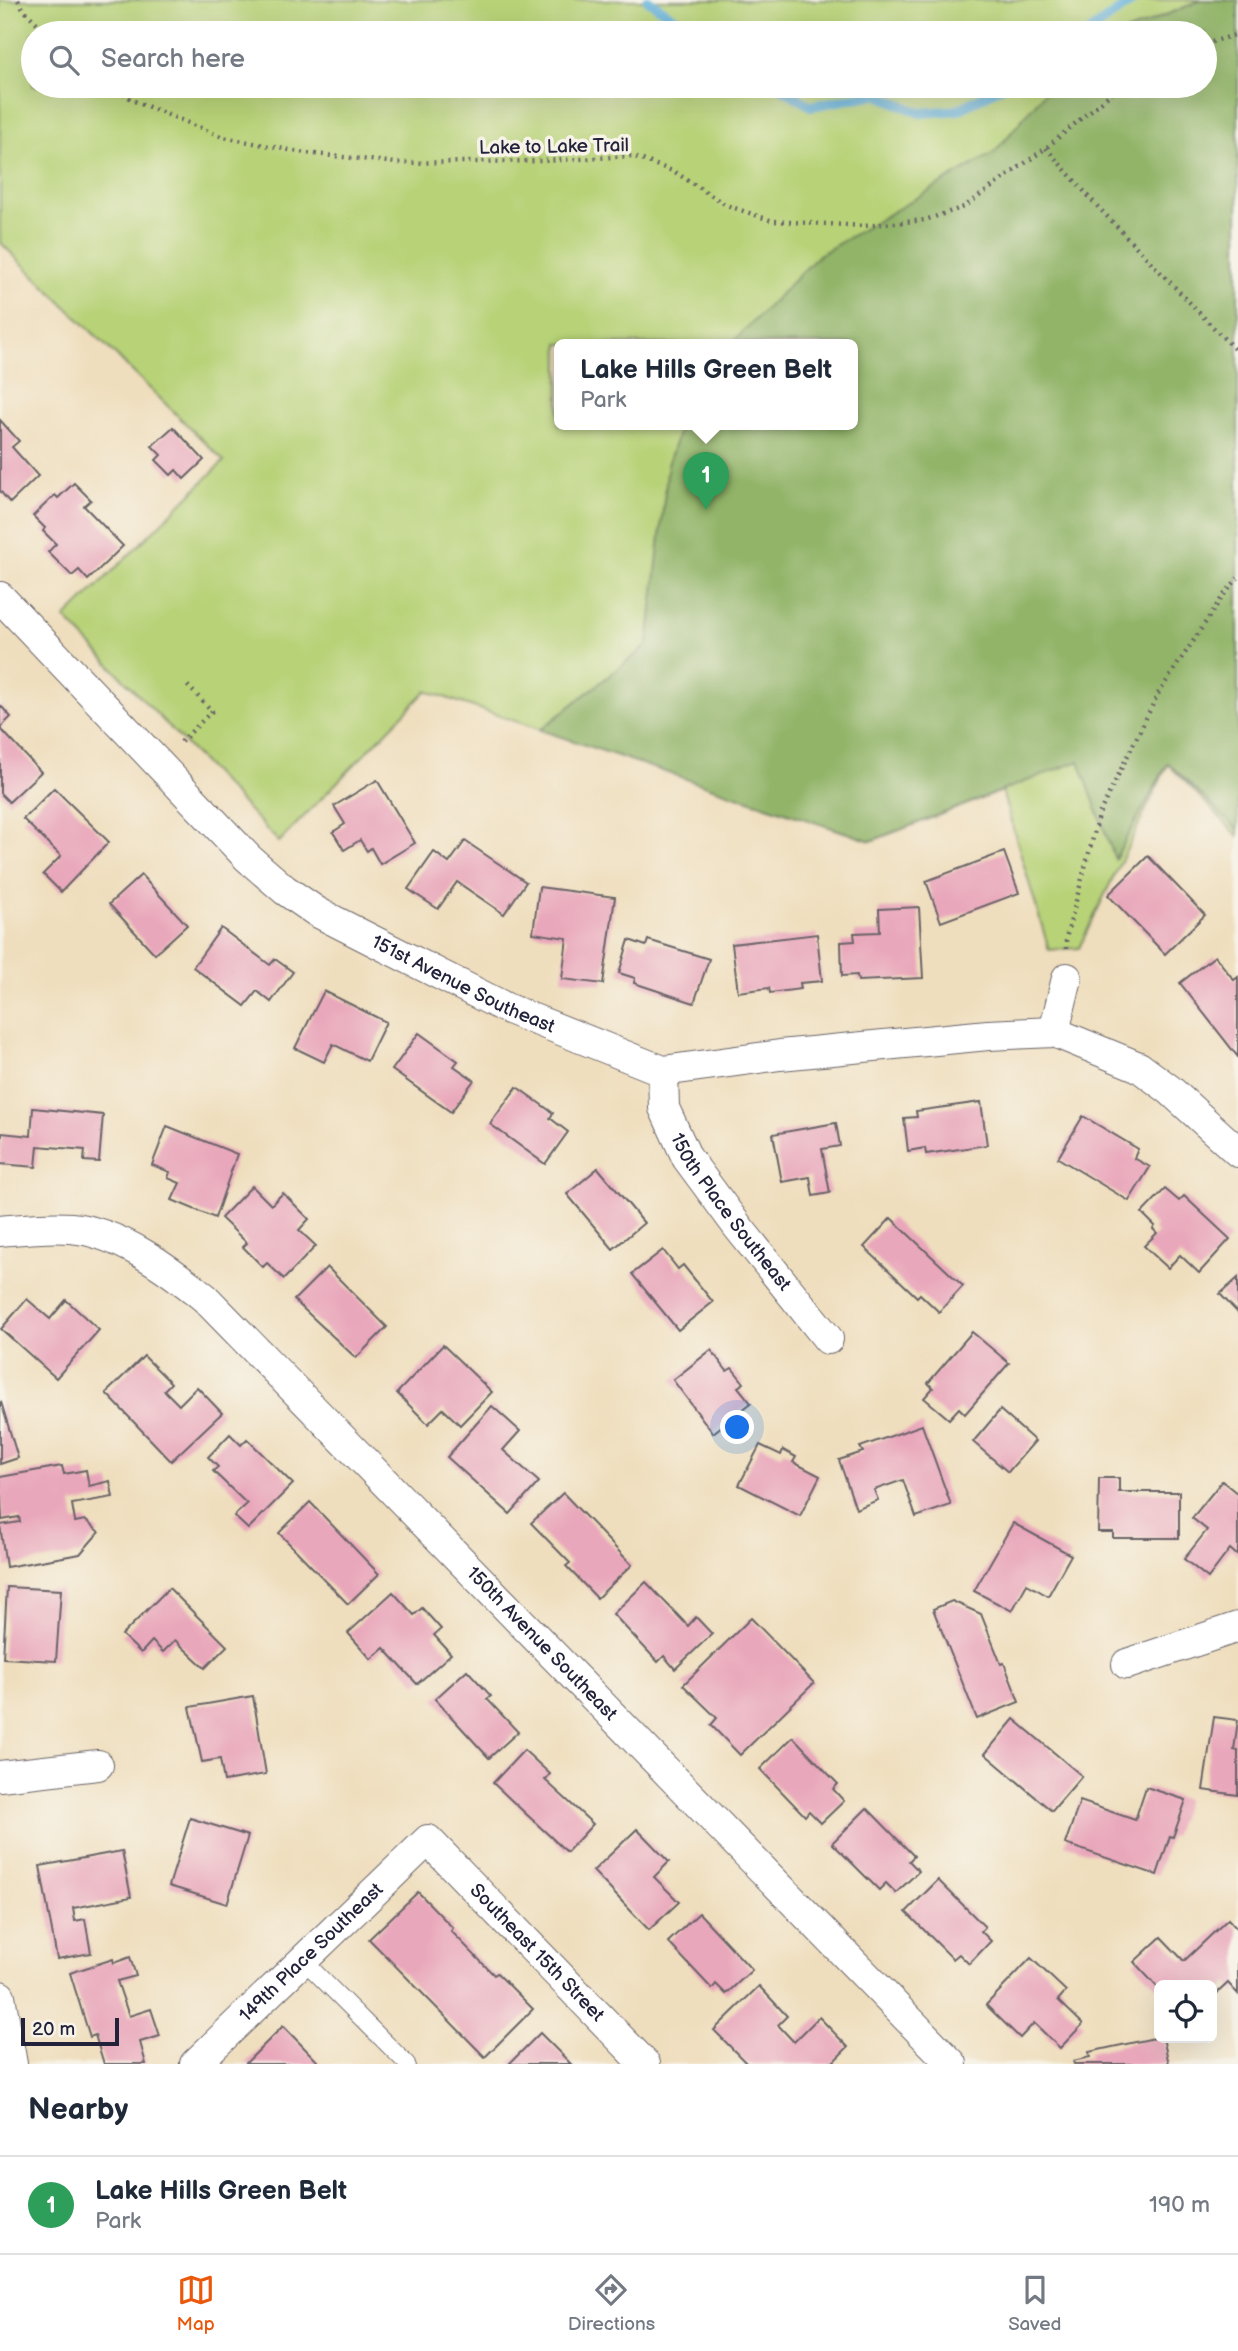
<!DOCTYPE html>
<html lang="en">
<head>
<meta charset="utf-8">
<style>
	body { margin:0; font-family:"Balsamiq Sans",sans-serif; background:#f6f6f7; color:#1f2937 }
	.controls { position:absolute; right:21px; bottom:21px; display:grid; overflow:hidden; border-radius:10px; box-shadow:0 7px 28px #0002 }
	.controls button { width:63px; height:63px; display:grid; place-items:center; padding:0; border:0; border-bottom:2px solid #e0e1e3; background:#fff; color:#1f2937; font:35px sans-serif }
	.scale { position:absolute; left:21px; bottom:18px; width:98px; box-sizing:border-box; padding-left:7px; border:4px solid #22223b; border-top:0; font-size:19px; line-height:24px; white-space:nowrap; color:#22223b; -webkit-text-stroke:5px #f7f3e8; paint-order:stroke }
	.you { position:absolute; left:738px; top:1428px; width:24px; height:24px; margin:-18px; border:5px solid #fff; border-radius:50%; background:#1a73e8; box-shadow:0 0 0 10px #1a73e833 }
	.badge { display:grid; place-items:center; width:46px; height:46px; border-radius:50%; background:#ea580c; color:#fff; font-size:23px; font-weight:700 }
	.pin { position:absolute; translate:-50% -58px; filter:drop-shadow(0 2px 4px #0008) }
	.pin::after { content:''; position:absolute; top:37px; width:24px; height:21px; background:inherit; clip-path:polygon(0 0,100% 0,50% 100%) }
	.popup { position:absolute; left:554px; top:339px; width:304px; height:91px; box-sizing:border-box; display:grid; place-content:center; border-radius:10px; background:#fff; filter:drop-shadow(0 2px 5px #0005); font-size:23px; white-space:nowrap; color:#747a83 }
	.popup b { font-size:26px; color:#1f2937 }
	.popup::after { content:''; position:absolute; left:50%; top:100%; margin-left:-14px; border:14px solid transparent; border-top-color:#fff }
	.list { margin:0; padding:0; list-style:none }
	h2 { display:flex; justify-content:space-between; align-items:center; height:91px; margin:0; padding:0 28px; font-size:30px }
	h2 small { font-size:23px; font-weight:400; color:#747a83 }
	.list li { display:grid; grid-template-columns:46px 1fr auto; gap:21px; align-items:center; box-sizing:border-box; height:98px; padding:0 28px; border-top:2px solid #e0e1e3 }
	.list b { display:block; font-size:26px; white-space:nowrap }
	.list p { margin:0; font-size:23px; white-space:nowrap; color:#747a83 }
	.list em { font-size:23px; font-style:normal; color:#747a83 }
	.icon { flex:none; width:38px; height:38px; fill:none; stroke:currentColor; stroke-width:2; stroke-linecap:round; stroke-linejoin:round }
	.map { position:relative; flex:none; width:1238px; height:2064px; overflow:hidden }
	.search { position:absolute; background:#fff; box-shadow:0 7px 28px #0002; left:21px; right:21px; top:21px; height:77px; display:flex; align-items:center; gap:18px; box-sizing:border-box; padding:0 24px; border-radius:38px; color:#747a83; font-size:26px }
	.sheet { height:189px; background:#fff }
	nav { display:flex; justify-content:space-around; align-items:center; box-sizing:border-box; height:98px; border-top:2px solid #e0e1e3; background:#fff; font-size:19px; color:#747a83 }
	nav a { display:grid; justify-items:center; gap:4px }
	nav .on { color:#ea580c }
	.map>svg:first-child { display:block }
</style>
</head>
<body>
<div class="map">
<svg width="1238" height="2064" viewBox="0 0 1238 2064">
	<rect width="100%" height="100%" fill="#f7f3e8"/>
	<filter id="ink" filterUnits="userSpaceOnUse"><feTurbulence type="fractalNoise" baseFrequency=".0143" numOctaves="2"/><feDisplacementMap in="SourceGraphic" scale="14" xChannelSelector="R" yChannelSelector="G"/><feConvolveMatrix kernelMatrix="1 2 1 2 8 2 1 2 1" color-interpolation-filters="sRGB"/></filter>
	<filter id="wash" filterUnits="userSpaceOnUse"><feTurbulence type="fractalNoise" baseFrequency=".00686" numOctaves="4" result="noise"/><feDisplacementMap in="SourceGraphic" scale="28" xChannelSelector="R" yChannelSelector="G"/><feGaussianBlur stdDeviation="1.57" result="paint"/><feColorMatrix in="noise" values="0 0 0 0 0 0 0 0 0 0 0 0 0 0 0 0 0 1.4 0 .05"/><feComposite in="paint" operator="in"/></filter>
	<g filter="url(#wash)">
		<rect width="100%" height="100%" fill="#efdebd"/>
		<!-- green -->
		<path fill="#b7d277" stroke="#6c7a59" stroke-width="2" fill-rule="evenodd" d="M0,0H1238V836L1168,764L1079,948L1049,950L1002,791L871,841L426,691L279,842L65,618L224,461L0,242ZM33,33H1205V86H33ZM559,344H853V424H559Z"/>
		<!-- forest -->
		<polygon fill="#91b468" stroke="#5a6b52" stroke-width="2" points="1201,0 1238,0 1238,830 1168,763 1115,859 1079,761 871,841 540,730 648,645 668,464 681,424 853,424 853,344 731,344 819,255 995,152 1050,86 1205,86 1205,33 1124,33"/>
		<g fill="none" stroke-linecap="round" stroke-linejoin="round">
			<!-- stream -->
			<g stroke="#60b0da" stroke-width="10">
				<polyline points="648,0 696,33"/>
				<polyline points="1088,33 1134,0"/>
				<polyline points="778,86 811,106 876,94 920,113 958,110 1002,86"/>
			</g>
		</g>
		<g id="blocks">
			<!-- building -->
			<g fill="#e9a7bb">
				<polygon points="0,420 19,441 12,447 38,476 10,503 0,491"/>
				<polygon points="173,427 204,460 184,479 176,470 171,475 156,460 161,455 152,446"/>
				<polygon points="74,483 91,500 84,506 123,546 88,580 79,570 72,576 48,552 56,544 43,531 45,528 33,516 55,495 58,498"/>
				<polygon points="0,705 11,717 0,728"/>
				<polygon points="0,728 41,772 9,802 0,793"/>
				<polygon points="377,780 415,843 380,864 371,848 367,851 360,840 344,850 333,832 345,824 334,806"/>
				<polygon points="54,788 109,842 61,892 43,874 61,856 23,819"/>
				<polygon points="465,841 526,882 504,914 457,882 438,909 408,889 434,852 449,863"/>
				<polygon points="1004,852 1019,893 941,922 926,881"/>
				<polygon points="1148,856 1205,915 1165,954 1108,895"/>
				<polygon points="141,875 187,925 155,954 109,904"/>
				<polygon points="539,887 615,897 603,984 562,979 567,938 533,933"/>
				<polygon points="919,907 923,978 858,981 857,975 842,976 841,942 855,941 854,933 880,932 879,909"/>
				<polygon points="221,928 270,965 275,959 293,972 271,1002 257,991 245,1006 193,967"/>
				<polygon points="817,934 822,981 800,983 801,989 770,993 769,988 738,992 732,944"/>
				<polygon points="629,940 646,946 648,940 709,959 694,1003 634,983 635,978 619,973"/>
				<polygon points="1215,956 1234,980 1238,977 1238,1057 1180,983"/>
				<polygon points="324,991 386,1022 367,1061 333,1044 324,1062 295,1048"/>
				<polygon points="419,1033 458,1061 454,1066 474,1080 451,1112 392,1070"/>
				<polygon points="517,1087 553,1113 550,1118 568,1132 545,1164 490,1124"/>
				<polygon points="981,1102 987,1145 926,1154 925,1148 908,1151 904,1118 917,1117 916,1111"/>
				<polygon points="33,1108 103,1115 99,1162 84,1161 85,1150 38,1146 36,1167 0,1164 2,1133 31,1136"/>
				<polygon points="1083,1116 1138,1149 1134,1158 1150,1167 1129,1201 1058,1158"/>
				<polygon points="836,1123 840,1146 822,1149 830,1193 813,1196 810,1177 782,1182 773,1134"/>
				<polygon points="167,1126 237,1154 215,1218 172,1200 180,1183 168,1178 170,1172 152,1165"/>
				<polygon points="598,1168 644,1223 613,1249 567,1194"/>
				<polygon points="252,1186 271,1205 283,1193 309,1219 299,1230 316,1246 284,1279 267,1263 263,1267 243,1247 247,1243 221,1218"/>
				<polygon points="1165,1189 1179,1201 1184,1196 1230,1239 1199,1273 1180,1255 1168,1268 1144,1246 1157,1233 1153,1229 1155,1226 1142,1213"/>
				<polygon points="891,1218 963,1286 939,1312 920,1294 917,1297 864,1247"/>
				<polygon points="663,1250 678,1269 683,1265 713,1302 678,1330 632,1274"/>
				<polygon points="327,1267 387,1327 356,1358 294,1300"/>
				<polygon points="1238,1278 1238,1313 1220,1294"/>
				<polygon points="27,1299 50,1319 66,1300 99,1330 56,1378 1,1329"/>
				<polygon points="972,1332 1009,1363 965,1414 959,1408 949,1419 924,1398 933,1388 928,1383"/>
				<polygon points="443,1345 492,1392 460,1425 443,1409 428,1424 397,1393"/>
				<polygon points="711,1350 727,1371 732,1368 744,1383 738,1387 751,1403 713,1433 673,1380"/>
				<polygon points="144,1356 171,1383 164,1390 179,1405 197,1387 222,1413 171,1461 106,1393"/>
				<polygon points="1,1402 18,1458 0,1464 0,1403"/>
				<polygon points="492,1406 520,1431 503,1450 539,1482 510,1514 447,1457"/>
				<polygon points="1000,1410 1035,1441 1008,1472 973,1442"/>
				<polygon points="922,1425 951,1505 916,1517 903,1480 874,1490 878,1500 856,1509 839,1460 863,1452 860,1447"/>
				<polygon points="230,1434 241,1445 247,1439 293,1484 248,1529 234,1516 247,1504 213,1471 218,1467 208,1457"/>
				<polygon points="760,1445 781,1455 783,1450 796,1457 793,1462 820,1476 800,1516 739,1485"/>
				<polygon points="62,1466 64,1474 86,1470 89,1486 110,1481 113,1497 72,1504 75,1522 85,1520 99,1532 80,1554 6,1567 0,1525 20,1522 19,1517 2,1520 0,1477"/>
				<polygon points="1099,1478 1119,1478 1119,1492 1179,1492 1179,1538 1113,1538 1113,1532 1098,1532"/>
				<polygon points="1222,1481 1238,1494 1238,1556 1230,1549 1208,1578 1184,1559 1207,1530 1192,1518"/>
				<polygon points="563,1493 632,1565 597,1598 566,1566 570,1563 531,1523"/>
				<polygon points="310,1502 379,1574 348,1604 279,1533"/>
				<polygon points="1013,1523 1071,1555 1048,1596 1027,1584 1012,1611 974,1591"/>
				<polygon points="646,1582 688,1626 696,1617 712,1634 675,1669 664,1656 658,1662 613,1614"/>
				<polygon points="7,1587 61,1590 56,1661 3,1658"/>
				<polygon points="169,1588 227,1646 205,1668 175,1640 163,1652 152,1641 141,1653 122,1635"/>
				<polygon points="393,1592 414,1615 422,1608 441,1629 434,1635 451,1654 417,1684 384,1648 371,1659 348,1633"/>
				<polygon points="952,1601 981,1614 1001,1664 1004,1663 1019,1702 977,1719 933,1609"/>
				<polygon points="751,1618 814,1683 740,1755 711,1725 717,1718 683,1685"/>
				<polygon points="467,1670 491,1696 487,1699 518,1732 489,1758 435,1699"/>
				<polygon points="253,1696 266,1774 224,1781 220,1759 202,1762 190,1707"/>
				<polygon points="1214,1717 1238,1720 1234,1750 1238,1751 1238,1795 1203,1790"/>
				<polygon points="1014,1719 1082,1776 1052,1811 985,1754"/>
				<polygon points="793,1737 838,1784 833,1789 844,1801 821,1823 809,1811 805,1816 760,1769"/>
				<polygon points="524,1750 550,1774 545,1780 593,1824 567,1852 493,1783"/>
				<polygon points="1146,1787 1186,1800 1173,1837 1170,1836 1157,1875 1065,1844 1080,1801 1135,1820"/>
				<polygon points="867,1808 914,1856 909,1861 919,1871 896,1893 886,1883 879,1890 832,1843"/>
				<polygon points="190,1818 248,1836 227,1904 169,1886"/>
				<polygon points="637,1829 669,1862 654,1877 679,1902 649,1930 593,1871"/>
				<polygon points="122,1851 131,1897 73,1908 75,1921 85,1919 91,1953 57,1959 40,1866"/>
				<polygon points="938,1880 985,1927 981,1931 991,1941 969,1964 959,1954 953,1959 906,1912"/>
				<polygon points="418,1892 453,1928 451,1931 494,1975 497,1973 533,2009 485,2057 369,1939"/>
				<polygon points="699,1913 752,1970 726,1994 716,1984 712,1989 668,1942"/>
				<polygon points="1228,1919 1238,1930 1238,1994 1228,1983 1212,1998 1212,1985 1159,1985 1159,1989 1134,1962 1161,1937 1184,1961"/>
				<polygon points="130,1957 136,1976 117,1981 129,2016 151,2009 160,2036 140,2042 146,2064 104,2064 95,2035 90,2037 70,1973 113,1959 114,1963"/>
				<polygon points="1031,1958 1066,1991 1058,2000 1083,2024 1060,2048 1034,2023 1020,2038 986,2005"/>
				<polygon points="759,1986 787,2016 778,2025 794,2042 819,2017 848,2047 831,2064 747,2064 714,2030"/>
				<polygon points="283,2026 320,2064 245,2064"/>
				<polygon points="540,2033 571,2064 509,2064"/>
				<polygon points="1159,2037 1163,2038 1169,2064 1074,2064 1073,2061 1090,2057 1089,2052"/>
			</g>
		</g>
	</g>
	<g filter="url(#ink)">
		<use href="#blocks" fill-opacity="0" stroke="#6a6468" stroke-width="2"/>
		<g fill="none" stroke-linecap="round" stroke-linejoin="round">
			<!-- service casing -->
			<g stroke="#6a6468" stroke-width="18">
				<polyline id="service" points="303,1960 407,2064"/>
			</g>
			<!-- minor casing -->
			<g stroke="#6a6468" stroke-width="32">
				<g id="minor">
					<path id="s1" d="M0,597L248,858L285,890L317,912L368,938L506,1008L663,1071L780,1055L988,1035L1054,1032L1139,1067L1170,1090L1238,1152"/>
					<polyline points="1054,1032 1067,978"/>
					<path id="s2" d="M663,1071L664,1108L687,1158L738,1227L828,1339"/>
					<path id="s3" d="M0,1231C23,1229 47,1226 71,1228C119,1232 169,1269 205,1298L952,2064"/>
					<polyline points="1127,1664 1238,1627"/>
					<polyline points="0,1776 98,1765"/>
					<polyline points="0,1996 12,2064"/>
					<path id="s4" d="M195,2064L428,1840L645,2064"/>
				</g>
			</g>
			<!-- path -->
			<g stroke="#6a6468" stroke-width="4.5" stroke-dasharray="2 5" stroke-linecap="butt">
				<polyline points="18,0 24,10 47,33"/>
				<polyline points="1205,44 1238,34"/>
				<polyline points="111,86 134,101 223,137 305,153 397,163 543,161 632,156 675,172 726,205 773,221 864,226 925,220 964,207 1046,148 1120,86"/>
				<polyline points="1046,148 1098,207 1238,353"/>
				<polyline points="181,742 212,711 185,683"/>
				<polyline points="1066,949 1066,938 1100,812 1158,694 1223,596 1238,578"/>
			</g>
			<!-- service -->
			<use href="#service" stroke="#fff" stroke-width="16"/>
			<!-- minor -->
			<use href="#minor" stroke="#fff" stroke-width="30"/>
		</g>
	</g>
	<g text-anchor="middle" dominant-baseline="central" stroke-width="7" stroke-linejoin="round" paint-order="stroke">
		<!-- street labels -->
		<g font-size="19" fill="#22223b" stroke="#f7f3e8">
			<text transform="translate(554 147) rotate(-1)">Lake to Lake Trail</text>
			<text stroke="none"><textPath href="#s1" startOffset="611">151st Avenue Southeast</textPath></text>
			<text stroke="none"><textPath href="#s2" startOffset="161">150th Place Southeast</textPath></text>
			<text stroke="none"><textPath href="#s3" startOffset="707">150th Avenue Southeast</textPath></text>
			<text stroke="none"><textPath href="#s4" startOffset="161">149th Place Southeast</textPath></text>
			<text stroke="none"><textPath href="#s4" startOffset="480">Southeast 15th Street</textPath></text>
		</g>
	</g>
</svg>
<div class="controls">
<button><svg class="icon" aria-label="locate" viewBox="0 0 24 24"><circle cx="12" cy="12" r="6"/><path d="M12 2v4M12 18v4M2 12h4M18 12h4"/></svg></button>
</div>
<div class="scale">20 m</div>
<div class="you"></div>
<div class="pin badge" style="left:706px;top:510px;background:#2e9e5b">1</div>
<div class="popup"><b>Lake Hills Green Belt</b>Park</div>
<div class="search"><svg class="icon" aria-label="search" viewBox="0 0 24 24"><circle cx="10" cy="10" r="6"/><path d="M15 15l6 6"/></svg>Search here</div>
</div>
<section class="sheet">
<h2>Nearby<small></small></h2>
<ul class="list">
<li><span class="badge" style="background:#2e9e5b">1</span><div><b>Lake Hills Green Belt</b><p>Park</p></div><em>190 m</em></li>
</ul>
</section>
<nav>
<a class="on"><svg class="icon" aria-label="map" viewBox="0 0 24 24"><path d="M3 6l6-2 6 2 6-2v14l-6 2-6-2-6 2zM9 4v14M15 6v14"/></svg>Map</a>
<a><svg class="icon" aria-label="directions" viewBox="0 0 24 24"><path d="M12 3l9 9-9 9-9-9zM9 14v-3h6M13 9l2 2-2 2"/></svg>Directions</a>
<a><svg class="icon" aria-label="saved" viewBox="0 0 24 24"><path d="M7 4h10v16l-5-4-5 4z"/></svg>Saved</a>
</nav>
</body>
</html>
